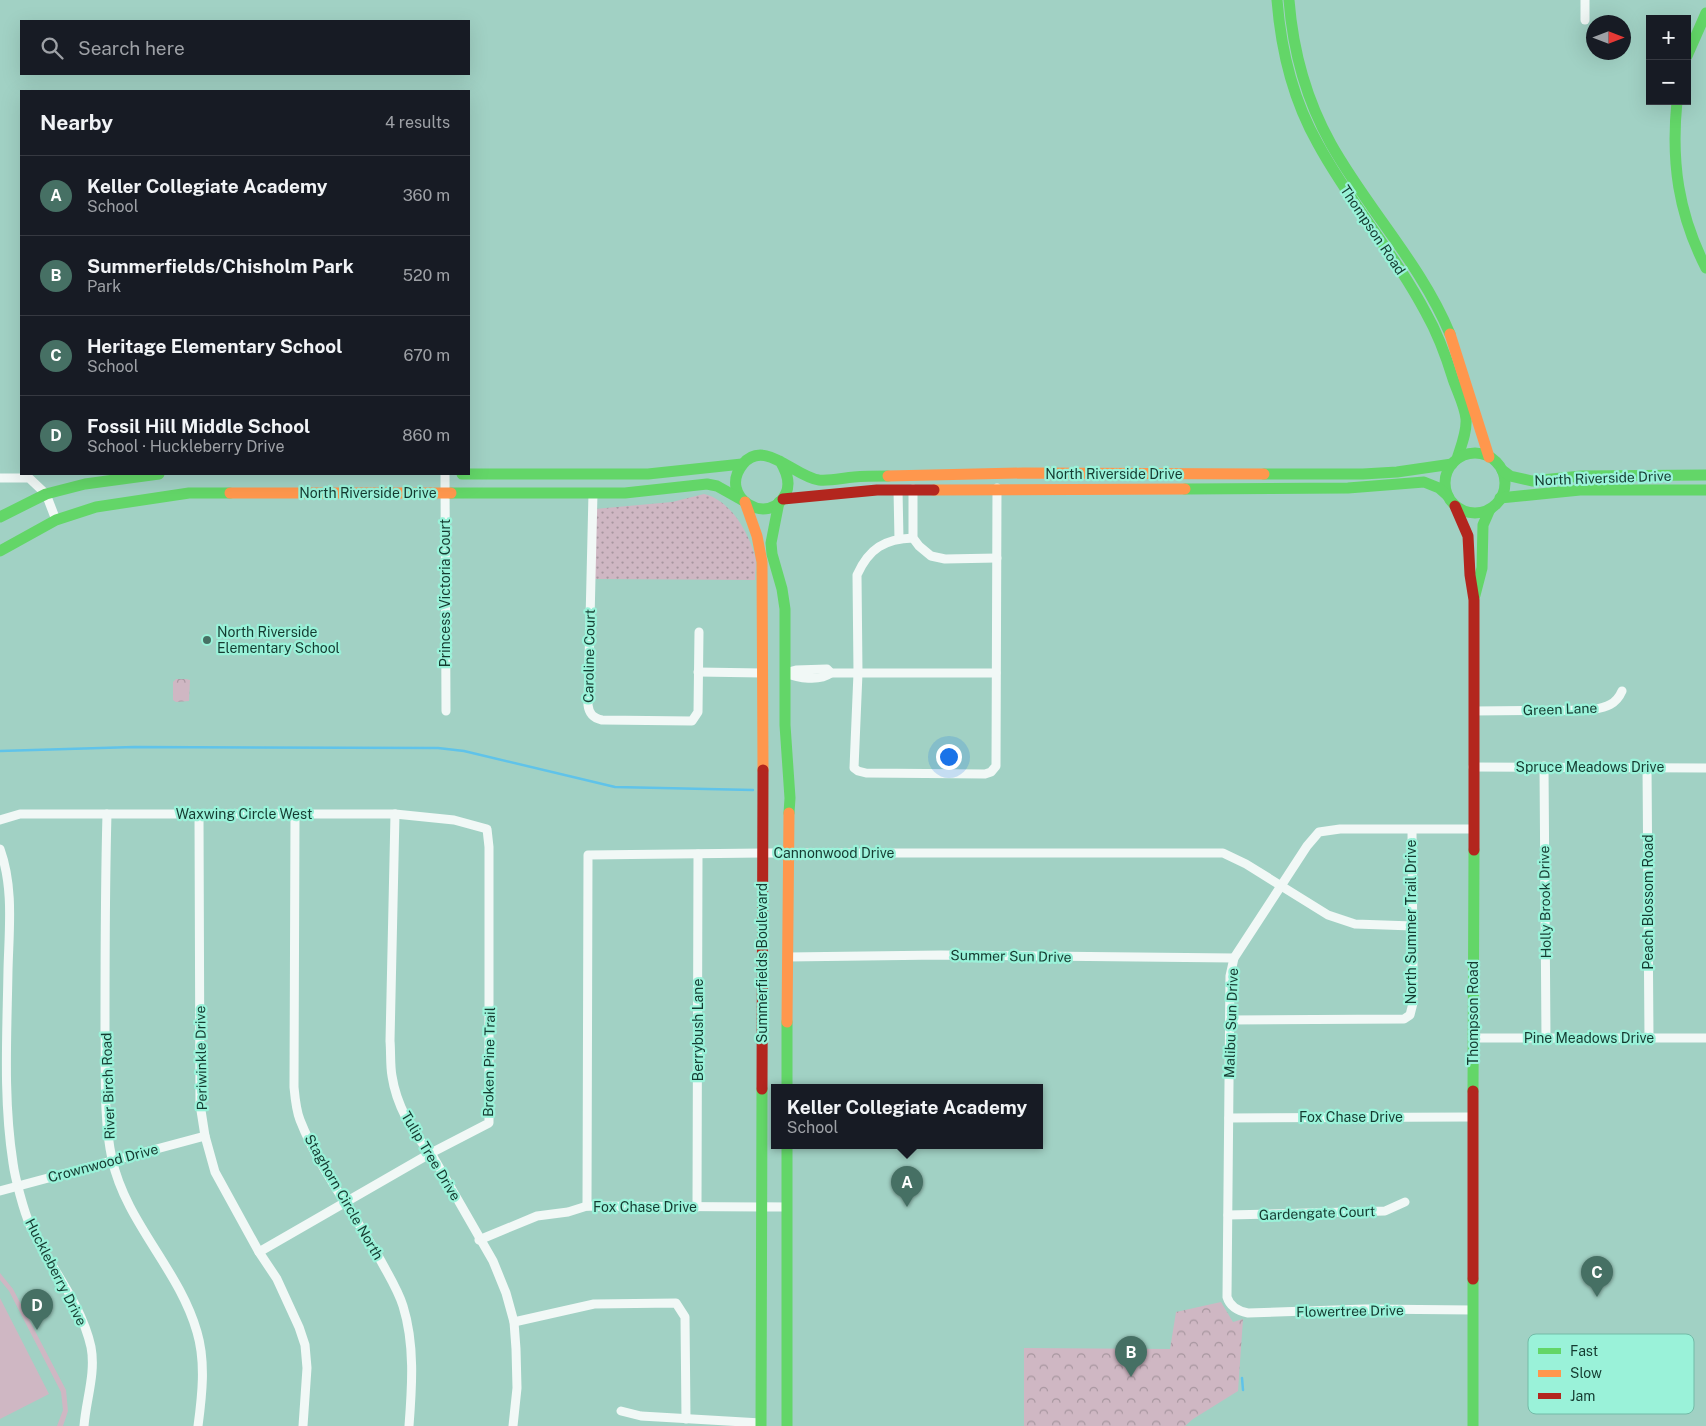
<!DOCTYPE html>
<html lang="en">
<head>
<meta charset="utf-8">
<style>
	body { margin:0; font-family:"Public Sans",sans-serif; background:#20242c; color:#f1f3f6 }
	.controls { position:absolute; right:15px; top:15px; display:grid; overflow:hidden; border-radius:0px; box-shadow:0 5px 20px #0002 }
	.controls button { width:45px; height:45px; display:grid; place-items:center; padding:0; border:0; border-bottom:1px solid #363941; background:#171b24; color:#f1f3f6; font:25px sans-serif }
	.compass { position:absolute; left:1586px; top:15px; width:45px; height:45px; border-radius:50%; background:#171b24; box-shadow:0 5px 20px #0002; rotate:90deg }
	.you { position:absolute; left:948px; top:756px; width:18px; height:18px; margin:-12px; border:4px solid #fff; border-radius:50%; background:#1a73e8; box-shadow:0 0 0 8px #1a73e833 }
	.badge { display:grid; place-items:center; width:32px; height:32px; border-radius:50%; background:#467064; color:#fff; font-size:16px; font-weight:700 }
	.pin { position:absolute; translate:-50% -41px; filter:drop-shadow(0 1px 2px #0008) }
	.pin::after { content:''; position:absolute; top:26px; width:18px; height:15px; background:inherit; clip-path:polygon(0 0,100% 0,50% 100%) }
	.popup { position:absolute; left:771px; top:1084px; width:272px; height:65px; box-sizing:border-box; display:grid; place-content:center; border-radius:0px; background:#171b24; filter:drop-shadow(0 1px 4px #0005); font-size:16px; white-space:nowrap; color:#9ea1a6 }
	.popup b { font-size:19px; color:#f1f3f6 }
	.popup::after { content:''; position:absolute; left:50%; top:100%; margin-left:-10px; border:10px solid transparent; border-top-color:#171b24 }
	.list { margin:0; padding:0; list-style:none }
	h2 { display:flex; justify-content:space-between; align-items:center; height:65px; margin:0; padding:0 20px; font-size:21px }
	h2 small { font-size:16px; font-weight:400; color:#9ea1a6 }
	.list li { display:grid; grid-template-columns:32px 1fr auto; gap:15px; align-items:center; box-sizing:border-box; height:80px; padding:0 20px; border-top:1px solid #363941 }
	.list b { display:block; font-size:19px; white-space:nowrap }
	.list p { margin:0; font-size:16px; white-space:nowrap; color:#9ea1a6 }
	.list em { font-size:16px; font-style:normal; color:#9ea1a6 }
	.icon { flex:none; width:28px; height:28px; fill:none; stroke:currentColor; stroke-width:2; stroke-linecap:round; stroke-linejoin:round }
	.map { position:relative; flex:none; width:1706px; height:1426px; overflow:hidden }
	.search { position:absolute; background:#171b24; box-shadow:0 5px 20px #0002; left:20px; top:20px; width:450px; height:55px; display:flex; align-items:center; gap:12px; box-sizing:border-box; padding:0 18px; border-radius:0px; color:#9ea1a6; font-size:19px }
	.panel { position:absolute; background:#171b24; box-shadow:0 5px 20px #0002; left:20px; top:90px; width:450px; height:385px; border-radius:0px }
	.map>svg:first-child { display:block }
</style>
</head>
<body>
<div class="map">
<svg width="1706" height="1426" viewBox="0 0 1706 1426">
	<defs>
		<pattern id="grass-dots" width="8" height="8" patternUnits="userSpaceOnUse" patternTransform="scale(1.25)"><rect width="8" height="8" fill="#cfb7c3"/><path d="M2 2h.1M6 6h.1" fill="none" stroke="#a7969f" stroke-width="1.8" stroke-linecap="round"/></pattern>
		<pattern id="park-crowns" width="20" height="18" patternUnits="userSpaceOnUse" patternTransform="scale(1.25)"><rect width="20" height="18" fill="#cfb7c3"/><path d="M2 6a3 3 0 1 1 6 0M12 15a3 3 0 1 1 6 0" fill="none" stroke="#a7969f"/></pattern>
	</defs>
	<rect width="100%" height="100%" fill="#a1d1c4"/>
	<!-- grass -->
	<path fill="url(#grass-dots)" d="M704,494C730,500 748,531 755,556C757,563 755,572 755,580L594,579L595,509L672,502Z"/>
	<!-- park -->
	<g fill="url(#park-crowns)">
		<polygon points="176,679 186,679 190,680 189,701 176,702 173,700 173,682"/>
		<polygon points="1221,1302 1233,1322 1243,1319 1238,1391 1193,1419 1185,1426 1024,1426 1024,1348 1170,1349 1176,1312"/>
		<path d="M1654,1382H1664L1672,1390L1671,1401C1661,1408 1643,1400 1632,1397V1385H1644Z"/>
		<polygon points="1555,1392 1607,1392 1607,1409 1604,1414 1587,1413 1582,1408 1554,1408"/>
	</g>
	<!-- pitch -->
	<g fill="#cfb7c3">
		<polygon points="0,1273 13,1289 66,1390 68,1411 63,1426 57,1426 63,1410 61,1392 9,1291 0,1280"/>
		<polygon points="0,1298 49,1394 0,1419"/>
	</g>
	<g fill="none" stroke-linecap="round" stroke-linejoin="round">
		<!-- stream -->
		<g stroke="#60c3e9" stroke-width="2.5">
			<polyline points="0,751 134,747 438,748 464,751 615,787 753,790"/>
			<polyline points="1242,1378 1243,1390"/>
		</g>
		<!-- street -->
		<g stroke="#f1f8f6" stroke-width="9">
			<polyline points="1585,0 1585,20"/>
			<polyline points="445,474 446,711"/>
			<polyline points="0,478 29,478 46,494 56,520"/>
			<polyline points="913,489 913,538 919,546 931,556 945,559 997,558"/>
			<polyline points="898,490 899,539"/>
			<path d="M593,493L588,705C589,714 593,718 602,720L692,721L698,712L699,632"/>
			<path d="M913,538C885,539 869,548 857,575L858,673H996"/>
			<polyline points="698,672 762,673"/>
			<polyline points="785,673 796,670 827,669 831,673 858,673 854,768 858,771 866,773 985,774 991,772 996,766 997,488"/>
			<path d="M785,673C798,678 819,682 831,673"/>
			<path d="M1474,711L1592,710C1606,707 1616,705 1622,691"/>
			<polyline points="1544,766 1546,1038"/>
			<polyline points="1647,766 1649,1038"/>
			<polyline points="1473,767 1706,768"/>
			<path d="M107,814C105,886 105,958 105,1031C106,1073 103,1117 112,1159C126,1223 179,1269 197,1332C206,1362 202,1396 198,1426"/>
			<path d="M295,814L294,1087C295,1098 296,1110 300,1120C320,1171 355,1214 381,1261C389,1276 398,1290 403,1306C415,1344 412,1387 409,1426"/>
			<path d="M395,814L390,1041C391,1052 390,1065 392,1076C396,1103 412,1134 431,1153L493,1261L506,1293L514,1322L516,1349L517,1388L513,1426"/>
			<polyline points="199,815 200,1104 205,1136 215,1172 259,1252 277,1279 299,1327 305,1345 307,1368 303,1426"/>
			<polyline points="0,820 20,814 395,814 454,820 487,829 489,847 489,1123 431,1153 259,1252"/>
			<path d="M0,849C14,888 9,929 8,970C7,1034 3,1099 13,1163C15,1178 24,1212 30,1225C49,1266 81,1302 91,1347C96,1373 86,1400 84,1426"/>
			<polyline points="788,957 941,955 1234,958"/>
			<polyline points="1230,1020 1404,1019 1410,1015 1413,1003 1413,968 1412,830"/>
			<polyline points="1473,1038 1706,1038"/>
			<polyline points="1229,1118 1472,1117"/>
			<polyline points="0,1191 205,1136"/>
			<polyline points="587,1206 588,855 762,853 1223,853 1246,864 1328,915 1355,924 1413,926"/>
			<polyline points="697,1207 698,854"/>
			<polyline points="1228,1215 1385,1211 1405,1202"/>
			<polyline points="479,1240 537,1216 568,1212 587,1206 787,1207"/>
			<path d="M1473,1310L1365,1309L1248,1313C1238,1311 1230,1307 1227,1297L1230,976L1234,958L1307,846L1319,832L1340,829H1473"/>
			<polyline points="514,1322 594,1304 676,1303 685,1317 686,1419"/>
			<polyline points="621,1411 641,1416 761,1423"/>
		</g>
		<!-- fast -->
		<g stroke="#63d668" stroke-width="11">
			<path d="M1277,0C1281,51 1293,100 1318,144C1350,203 1395,254 1426,313C1438,334 1446,356 1453,379C1457,391 1465,406 1466,419C1467,432 1461,446 1457,459"/>
			<path d="M1289,0C1293,51 1306,99 1331,144C1368,210 1421,264 1450,334"/>
			<polyline points="1687,56 1706,13"/>
			<path d="M1677,101C1671,162 1678,213 1706,268"/>
			<circle cx="1475" cy="483" r="30"/>
			<path d="M780,461C786,471 791,482 786,493C770,529 716,497 743,464C764,438 795,477 819,480C831,481 842,478 854,477C865,476 877,476 888,476"/>
			<polyline points="1502,470 1510,476 1532,481 1581,476 1706,475"/>
			<polyline points="462,474 648,474 742,464"/>
			<polyline points="1264,474 1363,474 1397,472 1452,464"/>
			<polyline points="1185,489 1348,488 1424,482 1439,488 1448,496"/>
			<polyline points="451,493 625,493 707,484 717,486 742,500"/>
			<polyline points="1500,498 1580,490 1706,490"/>
			<polyline points="779,502 771,543 772,554 782,589 785,609 785,725 790,798 789,813"/>
			<polyline points="0,517 46,494 85,484 159,474"/>
			<polyline points="0,551 56,520 96,507 189,493 230,493"/>
			<polyline points="1475,595 1482,568 1483,525 1490,509"/>
			<polyline points="787,1088 787,1022"/>
			<polyline points="1473,1091 1474,850"/>
			<polyline points="787,1146 787,1426"/>
			<polyline points="761,1426 762,1089"/>
			<polyline points="1473,1426 1473,1279"/>
		</g>
		<!-- slow -->
		<g stroke="#ff974d" stroke-width="11">
			<polyline points="1450,334 1489,457"/>
			<polyline points="888,476 1023,473 1264,474"/>
			<polyline points="934,490 1185,489"/>
			<polyline points="230,493 451,493"/>
			<polyline points="745,502 757,536 762,562 763,770"/>
			<polyline points="787,1022 789,813"/>
		</g>
		<!-- jam -->
		<g stroke="#b3261e" stroke-width="11">
			<polyline points="783,499 877,490 934,490"/>
			<polyline points="1455,506 1468,536 1470,575 1474,600 1474,850"/>
			<polyline points="762,1089 763,770"/>
			<polyline points="1473,1279 1473,1091"/>
		</g>
	</g>
	<!-- markers -->
	<circle fill="#467064" stroke="#9af2d9" stroke-width="2" cx="207" cy="640" r="5"/>
	<g text-anchor="middle" dominant-baseline="central" stroke-width="4.5" stroke-linejoin="round" paint-order="stroke">
		<!-- street labels -->
		<g font-size="14" fill="#153b31" stroke="#9af2d9">
			<text transform="translate(1373 230) rotate(56)">Thompson Road</text>
			<text x="1114" y="474">North Riverside Drive</text>
			<text transform="translate(1603 478) rotate(-2)">North Riverside Drive</text>
			<text x="368" y="493">North Riverside Drive</text>
			<text transform="translate(445 593) rotate(-90)">Princess Victoria Court</text>
			<text transform="translate(589 656) rotate(-89)">Caroline Court</text>
			<text transform="translate(1560 709) rotate(-2)">Green Lane</text>
			<text x="1590" y="767">Spruce Meadows Drive</text>
			<text x="244" y="814">Waxwing Circle West</text>
			<text x="834" y="853">Cannonwood Drive</text>
			<text transform="translate(1545 902) rotate(-91)">Holly Brook Drive</text>
			<text transform="translate(1648 902) rotate(-90)">Peach Blossom Road</text>
			<text transform="translate(1411 922) rotate(-90)">North Summer Trail Drive</text>
			<text transform="translate(1011 956) rotate(1)">Summer Sun Drive</text>
			<text transform="translate(762 963) rotate(-90)">Summerfields Boulevard</text>
			<text transform="translate(1473 1013) rotate(-90)">Thompson Road</text>
			<text transform="translate(1231 1023) rotate(-88)">Malibu Sun Drive</text>
			<text transform="translate(698 1030) rotate(-90)">Berrybush Lane</text>
			<text x="1589" y="1038">Pine Meadows Drive</text>
			<text transform="translate(201 1058) rotate(-91)">Periwinkle Drive</text>
			<text transform="translate(489 1062) rotate(-89)">Broken Pine Trail</text>
			<text transform="translate(108 1086) rotate(-92)">River Birch Road</text>
			<text x="1351" y="1117">Fox Chase Drive</text>
			<text transform="translate(431 1156) rotate(59)">Tulip Tree Drive</text>
			<text transform="translate(103 1163) rotate(-15)">Crownwood Drive</text>
			<text transform="translate(344 1197) rotate(60)">Staghorn Circle North</text>
			<text x="645" y="1207">Fox Chase Drive</text>
			<text transform="translate(1317 1213) rotate(-2)">Gardengate Court</text>
			<text transform="translate(56 1272) rotate(63)">Huckleberry Drive</text>
			<text transform="translate(1350 1311) rotate(-1)">Flowertree Drive</text>
		</g>
		<!-- poi labels -->
		<g font-size="14" fill="#153b31" stroke="#9af2d9" text-anchor="start">
			<text x="217" y="632">North Riverside<tspan x="217" dy="16">Elementary School</tspan></text>
		</g>
	</g>
	<!-- legend -->
	<rect x="1528" y="1334" width="166" height="80" rx="8" fill="#9af2d9" stroke="#72bba7" stroke-width="1"/>
	<rect x="1538" y="1348" width="23" height="6" fill="#63d668"/>
	<rect x="1538" y="1370" width="23" height="7" fill="#ff974d"/>
	<rect x="1538" y="1393" width="23" height="6" fill="#b3261e"/>
	<g font-size="14" fill="#153b31">
		<text x="1570" y="1356">Fast</text>
		<text x="1570" y="1378">Slow</text>
		<text x="1570" y="1401">Jam</text>
	</g>
</svg>
<div class="controls">
<button>+</button>
<button>−</button>
</div>
<svg class="compass" viewBox="-18 -18 36 36"><path d="M0-13l5 13h-10z" fill="#e53935"/><path d="M0 13l5-13h-10z" fill="#9ea1a6"/></svg>
<div class="you"></div>
<div class="pin badge" style="left:907px;top:1207px">A</div>
<div class="popup"><b>Keller Collegiate Academy</b>School</div>
<div class="pin badge" style="left:1131px;top:1377px">B</div>
<div class="pin badge" style="left:1597px;top:1297px">C</div>
<div class="pin badge" style="left:37px;top:1330px">D</div>
<div class="search"><svg class="icon" aria-label="search" viewBox="0 0 24 24"><circle cx="10" cy="10" r="6"/><path d="M15 15l6 6"/></svg>Search here</div>
<section class="panel">
<h2>Nearby<small>4 results</small></h2>
<ul class="list">
<li><span class="badge">A</span><div><b>Keller Collegiate Academy</b><p>School</p></div><em>360 m</em></li>
<li><span class="badge">B</span><div><b>Summerfields/Chisholm Park</b><p>Park</p></div><em>520 m</em></li>
<li><span class="badge">C</span><div><b>Heritage Elementary School</b><p>School</p></div><em>670 m</em></li>
<li><span class="badge">D</span><div><b>Fossil Hill Middle School</b><p>School · Huckleberry Drive</p></div><em>860 m</em></li>
</ul>
</section>
</div>
</body>
</html>
